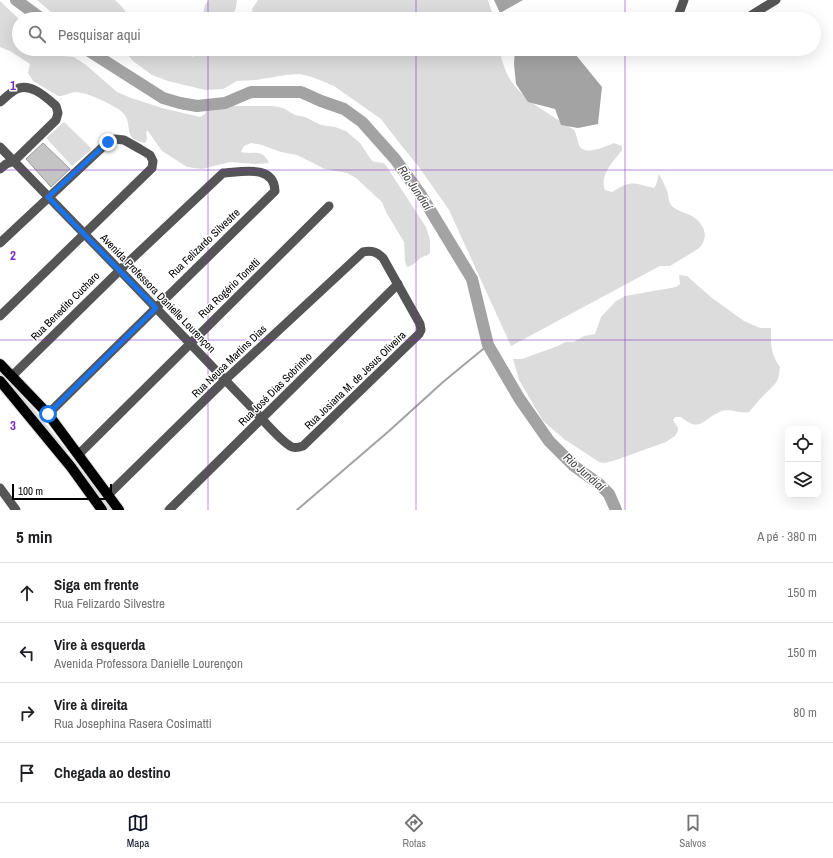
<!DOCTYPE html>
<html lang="pt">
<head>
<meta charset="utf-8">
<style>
	body { margin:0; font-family:"Archivo Narrow",sans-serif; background:#f2f2f2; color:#202124 }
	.controls { position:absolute; right:12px; bottom:12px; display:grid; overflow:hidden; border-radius:8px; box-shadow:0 4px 16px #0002 }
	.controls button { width:36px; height:36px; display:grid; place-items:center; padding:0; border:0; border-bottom:1px solid #e0e0e0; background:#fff; color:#202124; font:20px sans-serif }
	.scale { position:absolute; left:12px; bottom:10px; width:100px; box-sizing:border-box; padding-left:4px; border:2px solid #000; border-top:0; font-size:11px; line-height:14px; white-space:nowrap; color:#000; -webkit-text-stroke:3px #fff; paint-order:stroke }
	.stop { position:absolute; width:12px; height:12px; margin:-9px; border:3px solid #1a73e8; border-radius:50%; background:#fff }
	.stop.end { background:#1a73e8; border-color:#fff; box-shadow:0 1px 4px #0008 }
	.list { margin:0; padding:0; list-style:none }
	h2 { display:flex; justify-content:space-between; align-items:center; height:52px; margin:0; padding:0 16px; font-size:17px }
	h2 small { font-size:13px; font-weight:400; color:#757577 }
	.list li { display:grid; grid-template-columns:26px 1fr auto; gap:12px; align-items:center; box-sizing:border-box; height:60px; padding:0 16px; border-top:1px solid #e0e0e0 }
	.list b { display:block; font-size:15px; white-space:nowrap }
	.list p { margin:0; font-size:13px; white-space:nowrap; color:#757577 }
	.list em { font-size:13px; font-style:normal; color:#757577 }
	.icon { flex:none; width:22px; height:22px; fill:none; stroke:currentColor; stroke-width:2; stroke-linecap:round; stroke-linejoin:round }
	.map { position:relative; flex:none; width:833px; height:510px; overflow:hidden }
	.search { position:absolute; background:#fff; box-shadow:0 4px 16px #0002; left:12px; right:12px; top:12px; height:44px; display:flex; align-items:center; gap:10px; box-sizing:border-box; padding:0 14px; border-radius:22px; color:#757577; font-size:15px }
	.sheet { height:292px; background:#fff }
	nav { display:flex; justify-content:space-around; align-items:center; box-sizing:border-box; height:56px; border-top:1px solid #e0e0e0; background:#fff; font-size:11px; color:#757577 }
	nav a { display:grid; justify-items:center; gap:2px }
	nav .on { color:#111827 }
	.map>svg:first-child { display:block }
</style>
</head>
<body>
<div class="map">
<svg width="833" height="510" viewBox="0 0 833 510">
	<rect width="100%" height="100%" fill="#fff"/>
	<!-- green -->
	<g fill="#dcdcdc">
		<path d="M37,0H115C120,5 128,11 127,19H62L51,12Z"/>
		<polygon points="209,0 237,0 236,7 232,19 202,19 205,5"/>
		<polygon points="258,0 488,0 494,19 254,19 252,9"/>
		<path d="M0,1L19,19V49H54L62,56L74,57L86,65L117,92L131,98L162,108L200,117L205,114L207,108L214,106H272L283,108L295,115L305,117L321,125L335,127L346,131L360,143L372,161C377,163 381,162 385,164L426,227L430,240V253L428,255C417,257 417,265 407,267L405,261L404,242L386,212L382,202L356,178L347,173L325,169L297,155L281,152L262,145L251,143L244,146L241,152C254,155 262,148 269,163L255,164L230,162L202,169L187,167L162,151L148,131H146L147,139L145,143C119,138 136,124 121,111C113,105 92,95 82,93C69,90 68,96 58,96L33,81L28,73L30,64L10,51L0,47Z"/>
		<path d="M125,49H188L190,55L193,57L197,49H499C502,61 506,76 515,86C529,104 555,117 574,130C577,135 577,140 579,145C584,157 606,146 614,143L622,146V150C613,162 599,175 605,190L612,192C632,180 632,183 654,188L656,185L659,174C662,180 665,185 667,191C669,196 668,202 672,206C677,211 686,213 692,216C705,224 710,238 698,249L670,266H660L511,346L449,210L419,167L401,145L381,119L334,86L312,77L299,74L286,75L256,80L237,81L223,89L205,90L168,81L152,75L133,61L127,54Z"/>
		<polygon points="64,122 92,149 72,166 46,138"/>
		<path d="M679,275L687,276L712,298L744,321L760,328H771C771,344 770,353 780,367L778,379L775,384L760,399L749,412C740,414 731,408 722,411C703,418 701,434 681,417H675L673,420L678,428V431L675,436L666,442L616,460L605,463L599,462L564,439L543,421L519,380L513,359H522L558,346L565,342H574L584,336L595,334L601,317L616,301L625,296L676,287L680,284Z"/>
		<polygon points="0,372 33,408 68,452 62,452 0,377"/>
		<polygon points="70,455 112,510 107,510 67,456"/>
	</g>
	<!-- water -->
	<g fill="#a3a3a3">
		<polygon points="494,0 523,0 500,13"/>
		<polygon points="515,49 522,49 529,52 534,49 571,49 602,87 598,124 578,128 561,125 555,109 528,102 516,84 514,64"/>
	</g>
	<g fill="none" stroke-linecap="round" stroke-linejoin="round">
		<!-- stream -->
		<polyline stroke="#a3a3a3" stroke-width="2" points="297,510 389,431 443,382 488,345"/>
		<!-- river -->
		<g stroke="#a3a3a3" stroke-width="12">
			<polyline points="16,0 42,19"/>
			<polyline points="86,49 163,98 180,103 197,106 225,103 251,92 301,92 321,101 344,109 362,122 395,159 421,195 472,279 488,345 519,398 549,441 574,466 599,484 609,494 616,510"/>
		</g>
	</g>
	<!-- building -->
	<polygon fill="#c4c4c4" stroke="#999" points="43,143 70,169 51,187 26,159"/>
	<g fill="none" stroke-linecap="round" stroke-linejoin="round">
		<!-- major casing -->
		<g stroke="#dbdbdb" stroke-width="12">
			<g id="major">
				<polyline points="0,364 48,414 119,510"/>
				<polyline points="0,381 71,467 102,510"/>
			</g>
		</g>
		<!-- minor -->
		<g stroke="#555" stroke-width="9">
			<polyline points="677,19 684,0"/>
			<polyline points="745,19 776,0"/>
			<path d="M0,102C5,98 10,93 15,90C29,81 46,97 56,106L58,113L56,120L14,161L6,164L0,169"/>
			<path d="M0,147C85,234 169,321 253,409C260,417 283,443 292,447C296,448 300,447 303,446L419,334L421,330L420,324L383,258C377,252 372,250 363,252L225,380L108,495"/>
			<polyline points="0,243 108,142 115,139 124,140 140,149 150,155 153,161 152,168 0,316"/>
			<path d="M12,376L120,270L223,173C242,172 274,164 275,191L48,414"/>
			<polyline points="78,455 329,206"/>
			<polyline points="0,488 16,510"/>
			<polyline points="169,510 398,284"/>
		</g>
		<!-- major -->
		<use href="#major" stroke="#000" stroke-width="10"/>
	</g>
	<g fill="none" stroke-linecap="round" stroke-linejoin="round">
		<!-- route -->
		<polyline stroke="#1a73e8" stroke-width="5" points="48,414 156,308 48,197 108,142"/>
	</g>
	<!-- grid -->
	<path fill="none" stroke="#7b2cbf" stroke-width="1" stroke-opacity="0.55" d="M208,0V19M416,0V19M625,0V19M208,49V510M416,49V510M625,49V510M0,170H833M0,340H833"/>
	<g text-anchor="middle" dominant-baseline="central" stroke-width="3" stroke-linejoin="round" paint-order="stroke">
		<!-- street labels -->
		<g font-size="11" fill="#000" stroke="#fff">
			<text transform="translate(204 243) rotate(-44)">Rua Felizardo Silvestre</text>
			<text transform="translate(229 288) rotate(-44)">Rua Rogério Tonetti</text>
			<text transform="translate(158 293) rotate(46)">Avenida Professora Danielle Lourençon</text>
			<text transform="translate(65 306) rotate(-45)">Rua Benedito Cucharo</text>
			<text transform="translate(229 361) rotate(-44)">Rua Neusa Martins Dias</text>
			<text transform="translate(355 380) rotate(-44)">Rua Josiana M. de Jesus Oliveira</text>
			<text transform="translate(275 389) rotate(-45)">Rua José Dias Sobrinho</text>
		</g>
		<!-- water labels -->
		<g font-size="12" font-style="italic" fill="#444" stroke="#fff">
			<text transform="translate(415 188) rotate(56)">Rio Jundiaí</text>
			<text transform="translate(584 472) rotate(41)">Rio Jundiaí</text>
		</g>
	</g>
	<g font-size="13" text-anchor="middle" font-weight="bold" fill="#7b2cbf" stroke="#fff" stroke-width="3" stroke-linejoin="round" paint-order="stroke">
		<text x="13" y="90">1</text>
		<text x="13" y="260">2</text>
		<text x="13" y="430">3</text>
	</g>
</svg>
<div class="controls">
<button><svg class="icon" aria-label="locate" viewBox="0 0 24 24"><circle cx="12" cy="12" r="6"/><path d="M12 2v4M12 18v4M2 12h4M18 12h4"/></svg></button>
<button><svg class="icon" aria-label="layers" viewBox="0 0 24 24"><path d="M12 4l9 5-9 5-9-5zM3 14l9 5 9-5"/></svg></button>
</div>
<div class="scale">100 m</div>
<div class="stop" style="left:48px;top:414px"></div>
<div class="stop end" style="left:108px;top:142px"></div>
<div class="search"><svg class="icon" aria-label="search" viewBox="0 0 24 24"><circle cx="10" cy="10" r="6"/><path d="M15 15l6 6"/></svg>Pesquisar aqui</div>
</div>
<section class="sheet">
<h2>5 min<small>A pé · 380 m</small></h2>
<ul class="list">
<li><svg class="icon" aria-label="ahead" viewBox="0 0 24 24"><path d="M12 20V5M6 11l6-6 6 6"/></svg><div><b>Siga em frente</b><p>Rua Felizardo Silvestre</p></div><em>150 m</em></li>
<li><svg class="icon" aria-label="left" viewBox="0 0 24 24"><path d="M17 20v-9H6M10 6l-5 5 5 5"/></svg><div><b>Vire à esquerda</b><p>Avenida Professora Danielle Lourençon</p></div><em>150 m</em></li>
<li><svg class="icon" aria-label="right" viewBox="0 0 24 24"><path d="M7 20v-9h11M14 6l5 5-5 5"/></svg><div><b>Vire à direita</b><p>Rua Josephina Rasera Cosimatti</p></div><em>80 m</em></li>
<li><svg class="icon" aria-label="arrive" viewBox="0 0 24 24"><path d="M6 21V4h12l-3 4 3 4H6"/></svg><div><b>Chegada ao destino</b></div></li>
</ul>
</section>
<nav>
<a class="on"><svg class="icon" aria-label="map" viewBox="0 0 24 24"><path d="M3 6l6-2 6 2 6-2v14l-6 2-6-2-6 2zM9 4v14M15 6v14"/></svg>Mapa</a>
<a><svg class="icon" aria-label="directions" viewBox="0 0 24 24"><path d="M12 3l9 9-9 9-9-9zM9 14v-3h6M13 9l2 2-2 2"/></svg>Rotas</a>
<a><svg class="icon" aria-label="saved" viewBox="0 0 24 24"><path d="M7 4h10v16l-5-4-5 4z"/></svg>Salvos</a>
</nav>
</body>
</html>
